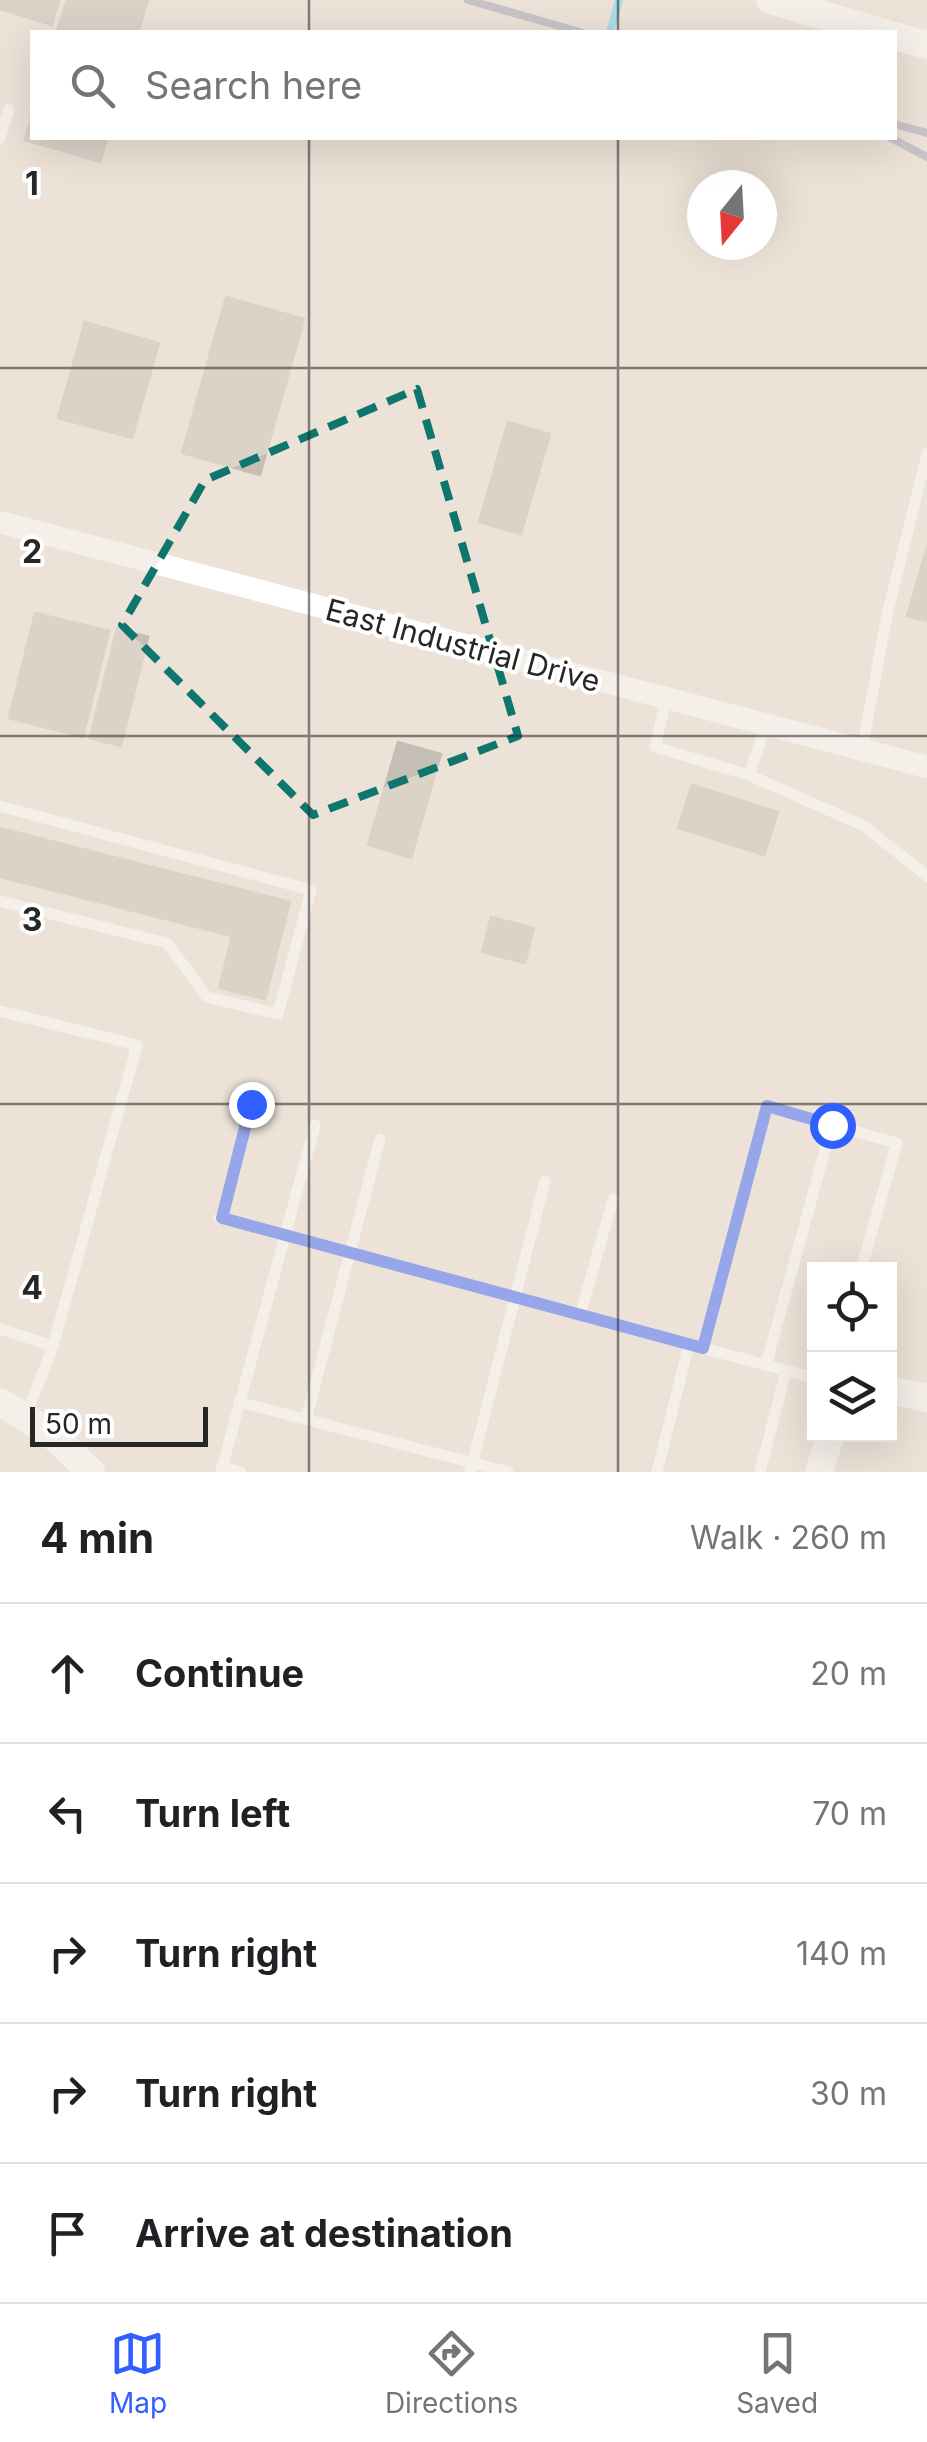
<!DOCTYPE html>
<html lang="en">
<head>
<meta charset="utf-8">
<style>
	body { margin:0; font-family:Inter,sans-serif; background:#f6f6f6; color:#202124 }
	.controls { position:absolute; right:30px; bottom:30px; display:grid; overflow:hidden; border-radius:0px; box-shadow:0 10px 40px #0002 }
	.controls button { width:90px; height:90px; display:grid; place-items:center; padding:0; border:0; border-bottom:2px solid #e0e0e0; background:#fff; color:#202124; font:50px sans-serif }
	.compass { position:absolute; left:687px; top:170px; width:90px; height:90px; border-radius:50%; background:#fff; box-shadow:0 10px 40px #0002; rotate:198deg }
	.scale { position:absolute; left:30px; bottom:25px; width:178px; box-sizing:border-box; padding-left:10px; border:5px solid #272727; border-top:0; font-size:28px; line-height:35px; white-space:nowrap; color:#272727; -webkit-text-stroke:8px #fff; paint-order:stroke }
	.stop { position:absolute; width:30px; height:30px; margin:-22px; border:8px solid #305eff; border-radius:50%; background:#fff }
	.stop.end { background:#305eff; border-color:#fff; box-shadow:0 2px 10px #0008 }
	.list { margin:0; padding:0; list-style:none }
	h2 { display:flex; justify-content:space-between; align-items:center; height:130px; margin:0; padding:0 40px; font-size:42px }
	h2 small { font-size:32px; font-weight:400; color:#757577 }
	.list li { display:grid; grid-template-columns:65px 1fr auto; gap:30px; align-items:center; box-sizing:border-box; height:140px; padding:0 40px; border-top:2px solid #e0e0e0 }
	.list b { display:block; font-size:38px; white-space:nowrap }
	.list em { font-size:32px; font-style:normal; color:#757577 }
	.icon { flex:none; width:55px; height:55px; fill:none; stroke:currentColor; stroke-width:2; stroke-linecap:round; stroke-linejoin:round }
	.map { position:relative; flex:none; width:927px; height:1472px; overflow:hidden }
	.search { position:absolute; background:#fff; box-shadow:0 10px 40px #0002; left:30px; right:30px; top:30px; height:110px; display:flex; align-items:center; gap:25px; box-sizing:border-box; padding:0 35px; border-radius:0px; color:#757577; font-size:38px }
	.sheet { height:830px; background:#fff }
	nav { display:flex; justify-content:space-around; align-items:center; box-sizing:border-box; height:140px; border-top:2px solid #e0e0e0; background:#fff; font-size:28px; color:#757577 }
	nav a { display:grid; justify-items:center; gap:5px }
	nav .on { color:#305eff }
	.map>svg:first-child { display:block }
</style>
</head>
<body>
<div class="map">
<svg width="927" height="1472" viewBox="0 0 927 1472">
	<rect width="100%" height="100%" fill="#ece2d7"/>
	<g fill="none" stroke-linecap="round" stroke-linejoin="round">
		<!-- stream -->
		<polyline stroke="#5ed5f9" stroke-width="8" points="610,32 619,0"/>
	</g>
	<!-- building -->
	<g fill="#c6bfb7" stroke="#c7beb1" stroke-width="2.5">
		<polygon points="0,0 59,0 52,25 0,9"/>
		<polygon points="67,0 148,0 138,32 57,32"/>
		<polygon points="32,115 32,138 107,138 100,162 25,140"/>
		<polygon points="226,297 304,319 260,475 182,453"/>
		<polygon points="85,322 159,343 132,438 58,418"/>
		<polygon points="508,422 550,434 521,534 479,522"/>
		<polygon points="927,547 927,621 907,616"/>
		<polygon points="35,613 109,631 83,737 9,718"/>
		<polygon points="117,629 148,637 121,746 90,738"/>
		<polygon points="398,742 441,754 411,858 368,845"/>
		<polygon points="692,785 778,812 764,855 678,828"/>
		<polygon points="0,828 290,902 265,999 219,988 232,936 0,877"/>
		<polygon points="491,917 534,928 525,963 482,952"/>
	</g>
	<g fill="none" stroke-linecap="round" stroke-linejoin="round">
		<!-- service -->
		<g stroke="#fff" stroke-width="11">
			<polyline points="0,138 9,109"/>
			<polyline points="666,699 655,747 749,775 766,725"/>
			<polyline points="862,750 887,615 927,454"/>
			<polyline points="749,775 864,826 927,876"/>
			<polyline points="0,806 311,890 278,1014 207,997 167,943 0,901"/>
			<polyline points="0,1011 137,1045 53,1346"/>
			<polyline points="219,1218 814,1378"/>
			<polyline points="222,1218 251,1104"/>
			<polyline points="580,1315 613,1199"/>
			<polyline points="0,1329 53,1346 25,1418"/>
			<polyline points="703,1348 767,1107 897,1143 861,1270"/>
			<polyline points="766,1365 832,1125"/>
			<polyline points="239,1402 508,1472"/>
			<polyline points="306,1419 380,1139"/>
			<polyline points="222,1467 241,1472"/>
			<polyline points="221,1472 315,1125"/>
			<polyline points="470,1472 545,1181"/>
			<polyline points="657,1472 689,1344"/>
			<polyline points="760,1472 786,1371"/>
		</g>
		<!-- minor -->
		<polyline stroke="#fff" stroke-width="22" points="0,522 927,767"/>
		<!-- tertiary -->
		<g stroke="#fff" stroke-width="28">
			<polyline points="770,0 882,32"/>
			<polyline points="894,36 927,45"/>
			<polyline points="890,1390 927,1398"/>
			<polyline points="0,1402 49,1432 91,1472"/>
			<polyline points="819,1472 831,1434"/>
		</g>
		<!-- rail -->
		<g stroke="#9a9eb4" stroke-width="8">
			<polyline points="468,0 580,32"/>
			<polyline points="894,124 927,133"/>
			<polyline points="891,138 927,157"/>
		</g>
	</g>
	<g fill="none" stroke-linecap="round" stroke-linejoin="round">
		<!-- route -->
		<polyline stroke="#305eff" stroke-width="12" points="251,1104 222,1218 703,1348 767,1106 832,1125"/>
	</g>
	<!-- marked area -->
	<path d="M0 0H927V1472H0ZM417,389L518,736L313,815L122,625L205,480Z" fill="#ece2d7" fill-opacity=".55" fill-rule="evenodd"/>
	<path fill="none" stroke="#0f766e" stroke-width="8" stroke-dasharray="20 12" stroke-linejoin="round" d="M417,389L518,736L313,815L122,625L205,480Z"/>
	<!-- grid -->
	<path fill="none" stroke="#272727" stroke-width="2.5" stroke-opacity="0.55" d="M309,0V32M618,0V32M309,138V1472M618,138V1472M0,368H927M0,736H927M0,1104H927"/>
	<g text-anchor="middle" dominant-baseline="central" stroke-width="8" stroke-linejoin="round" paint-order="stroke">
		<!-- street labels -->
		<g font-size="30" fill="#272727" stroke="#fff">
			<text transform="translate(463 645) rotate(15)">East Industrial Drive</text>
		</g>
	</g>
	<g font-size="32" text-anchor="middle" font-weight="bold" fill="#272727" stroke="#fff" stroke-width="8" stroke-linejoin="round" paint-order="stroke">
		<text x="32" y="195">1</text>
		<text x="32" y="563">2</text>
		<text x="32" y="931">3</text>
		<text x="32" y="1299">4</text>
	</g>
</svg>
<div class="controls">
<button><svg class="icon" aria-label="locate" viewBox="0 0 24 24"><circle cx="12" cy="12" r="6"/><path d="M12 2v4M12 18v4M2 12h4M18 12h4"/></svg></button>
<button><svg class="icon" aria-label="layers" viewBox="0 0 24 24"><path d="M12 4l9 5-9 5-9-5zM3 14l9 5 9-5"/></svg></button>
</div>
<svg class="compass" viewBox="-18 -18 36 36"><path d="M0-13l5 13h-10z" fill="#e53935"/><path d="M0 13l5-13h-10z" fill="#757577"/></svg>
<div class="scale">50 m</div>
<div class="stop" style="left:832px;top:1125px"></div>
<div class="stop end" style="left:251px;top:1104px"></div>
<div class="search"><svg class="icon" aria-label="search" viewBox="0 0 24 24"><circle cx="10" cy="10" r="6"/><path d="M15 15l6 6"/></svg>Search here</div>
</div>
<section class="sheet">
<h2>4 min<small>Walk · 260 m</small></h2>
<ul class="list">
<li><svg class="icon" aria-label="ahead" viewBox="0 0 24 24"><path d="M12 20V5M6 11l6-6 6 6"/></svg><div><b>Continue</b></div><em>20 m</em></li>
<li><svg class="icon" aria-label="left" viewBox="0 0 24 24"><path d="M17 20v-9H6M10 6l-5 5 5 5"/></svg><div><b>Turn left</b></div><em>70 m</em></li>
<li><svg class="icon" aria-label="right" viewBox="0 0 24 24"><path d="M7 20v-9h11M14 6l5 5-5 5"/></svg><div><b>Turn right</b></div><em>140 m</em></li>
<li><svg class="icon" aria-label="right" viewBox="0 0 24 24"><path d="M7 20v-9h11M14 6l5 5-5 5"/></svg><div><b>Turn right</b></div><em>30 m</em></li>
<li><svg class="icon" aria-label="arrive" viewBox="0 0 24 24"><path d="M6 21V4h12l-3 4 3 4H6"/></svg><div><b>Arrive at destination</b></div></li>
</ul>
</section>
<nav>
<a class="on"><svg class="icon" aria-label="map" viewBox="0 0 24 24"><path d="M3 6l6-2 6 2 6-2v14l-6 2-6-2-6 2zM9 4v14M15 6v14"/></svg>Map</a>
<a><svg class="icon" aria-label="directions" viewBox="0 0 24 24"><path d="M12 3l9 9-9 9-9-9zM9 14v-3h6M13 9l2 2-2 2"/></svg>Directions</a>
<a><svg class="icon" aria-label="saved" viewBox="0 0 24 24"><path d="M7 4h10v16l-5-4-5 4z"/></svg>Saved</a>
</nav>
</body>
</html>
